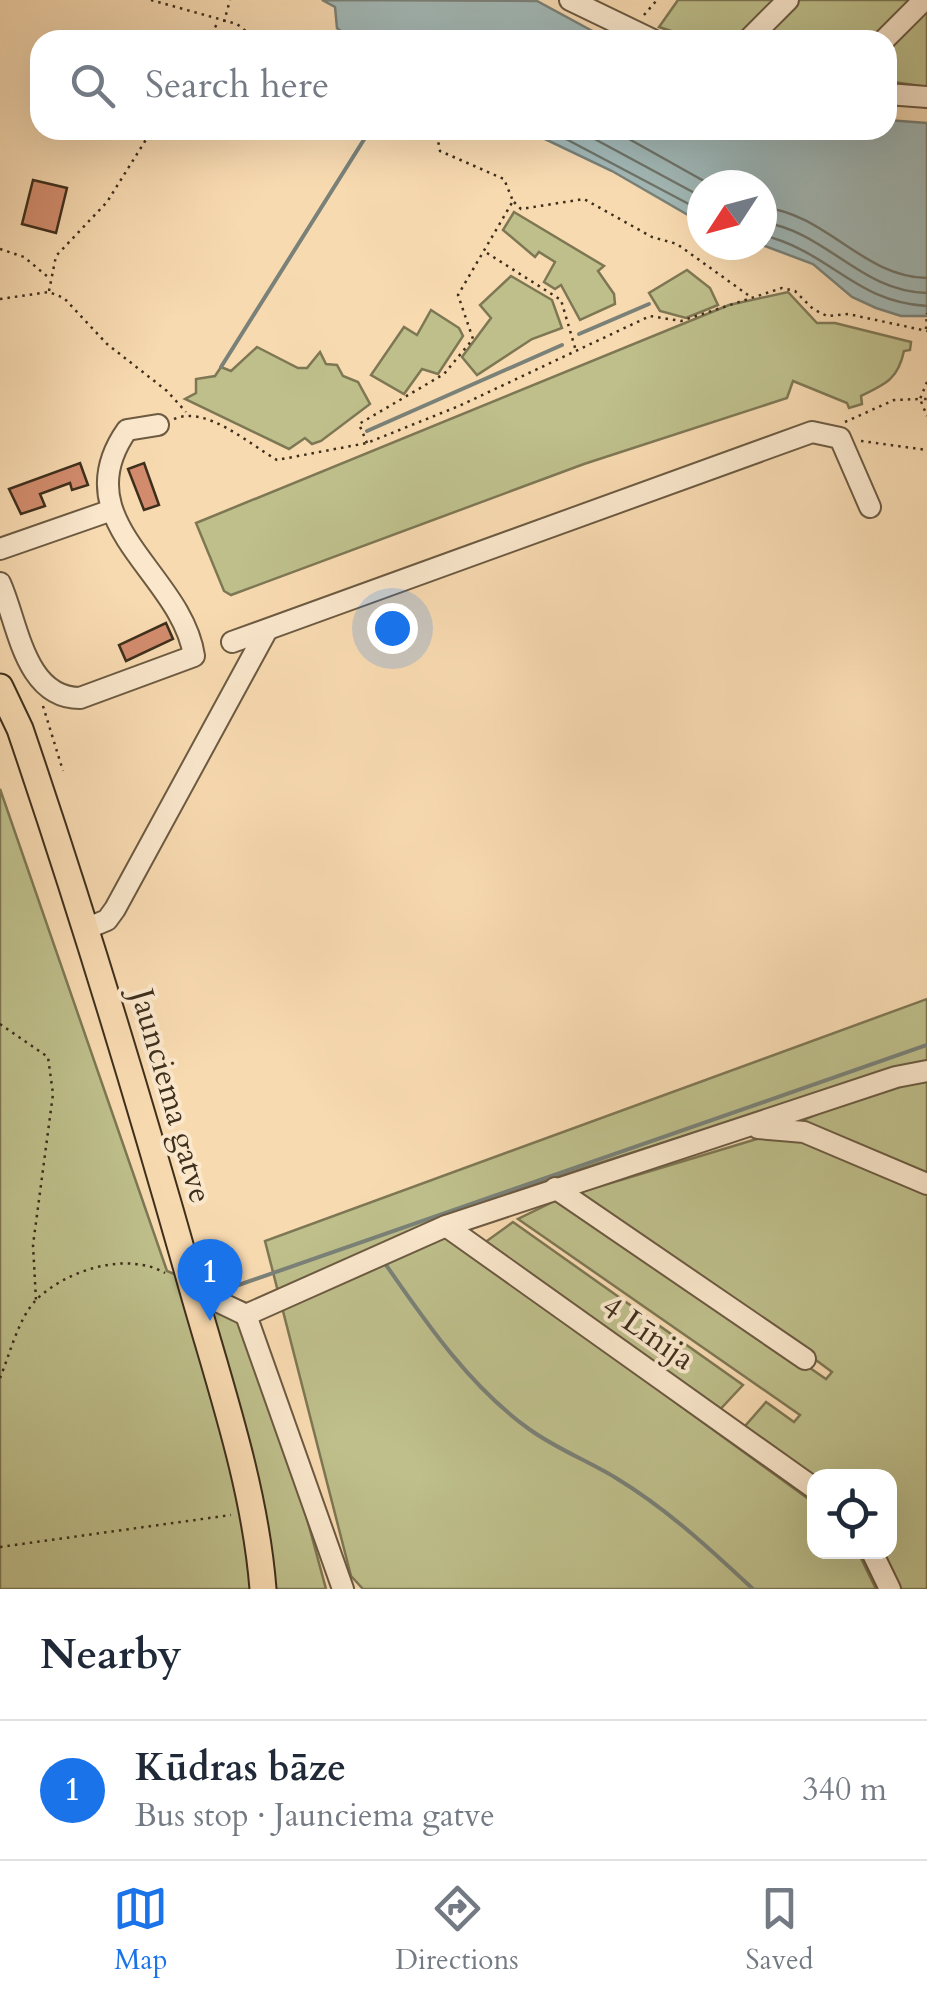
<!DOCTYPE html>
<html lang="en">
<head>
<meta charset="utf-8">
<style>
	body { margin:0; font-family:Cardo,serif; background:#f6f6f7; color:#1f2937 }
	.controls { position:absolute; right:30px; bottom:30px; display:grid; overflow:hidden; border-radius:20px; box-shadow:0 10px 40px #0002 }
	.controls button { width:90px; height:90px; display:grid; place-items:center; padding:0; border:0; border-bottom:2px solid #e0e1e3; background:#fff; color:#1f2937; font:50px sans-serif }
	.compass { position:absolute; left:687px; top:170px; width:90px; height:90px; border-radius:50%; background:#fff; box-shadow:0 10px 40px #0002; rotate:234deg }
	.you { position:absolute; left:392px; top:628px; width:35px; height:35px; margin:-25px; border:8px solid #fff; border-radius:50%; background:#1a73e8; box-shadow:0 0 0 15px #1a73e833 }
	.badge { display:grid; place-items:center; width:65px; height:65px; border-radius:50%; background:#1a73e8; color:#fff; font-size:32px; font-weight:700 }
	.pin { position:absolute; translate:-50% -82px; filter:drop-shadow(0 2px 5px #0008) }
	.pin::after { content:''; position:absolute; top:52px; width:35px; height:30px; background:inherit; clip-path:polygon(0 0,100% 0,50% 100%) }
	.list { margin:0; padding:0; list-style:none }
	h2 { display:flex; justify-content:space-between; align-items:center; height:130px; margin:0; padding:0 40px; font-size:42px }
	h2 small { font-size:32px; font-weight:400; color:#747a83 }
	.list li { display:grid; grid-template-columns:65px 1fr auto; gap:30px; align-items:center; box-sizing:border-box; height:140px; padding:0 40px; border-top:2px solid #e0e1e3 }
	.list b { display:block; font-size:38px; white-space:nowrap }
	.list p { margin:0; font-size:32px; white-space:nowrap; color:#747a83 }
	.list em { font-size:32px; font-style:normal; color:#747a83 }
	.icon { flex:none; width:55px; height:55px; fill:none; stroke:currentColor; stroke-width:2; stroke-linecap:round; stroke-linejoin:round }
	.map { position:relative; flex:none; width:927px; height:1589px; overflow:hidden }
	.search { position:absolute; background:#fff; box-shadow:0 10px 40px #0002; left:30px; right:30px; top:30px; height:110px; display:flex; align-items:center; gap:25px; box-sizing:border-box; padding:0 35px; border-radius:30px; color:#747a83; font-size:38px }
	.sheet { height:270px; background:#fff }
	nav { display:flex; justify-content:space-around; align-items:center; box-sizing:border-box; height:140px; border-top:2px solid #e0e1e3; background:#fff; font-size:28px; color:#747a83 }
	nav a { display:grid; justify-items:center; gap:5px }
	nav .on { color:#1a73e8 }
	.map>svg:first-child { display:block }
</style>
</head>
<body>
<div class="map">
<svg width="927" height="1589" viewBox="0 0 927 1589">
	<rect width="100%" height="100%" fill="#f8dab1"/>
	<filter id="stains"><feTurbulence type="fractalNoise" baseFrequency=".002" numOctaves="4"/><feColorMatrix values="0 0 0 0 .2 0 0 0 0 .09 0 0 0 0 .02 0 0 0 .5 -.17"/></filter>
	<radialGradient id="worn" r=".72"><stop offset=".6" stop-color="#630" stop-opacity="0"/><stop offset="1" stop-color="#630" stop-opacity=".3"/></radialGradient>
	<!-- green -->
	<g fill="#bebf8b" stroke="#7e7754" stroke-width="2.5" fill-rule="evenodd">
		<polygon points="678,0 927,0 927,87 887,81 887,40 698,40 659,27"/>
		<polygon points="514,212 604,266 598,271 614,294 615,304 580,320 561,285 555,289 544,282 555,262 539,252 535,257 503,230"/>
		<polygon points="687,270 710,288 718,305 686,318 660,311 649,293"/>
		<polygon points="511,276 552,300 562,328 532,339 477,375 462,357 491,318 480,305"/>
		<path d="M788,292L817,323H835L911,342L910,350L904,351C898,379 886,384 861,396L862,404L849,408L847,403L793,381L787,398L584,464L231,595L224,591L196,523L729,305Z"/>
		<polygon points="431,310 459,328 463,336 438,374 422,369 404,394 371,375 404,327 417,335"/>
		<polygon points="257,347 298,368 307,368 320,352 326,364 337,365 343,376 358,382 370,404 321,441 312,444 305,438 289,449 185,399 196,393 196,379 215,376 221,367 231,371"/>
		<polygon points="0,789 167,1271 249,1304 326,1589 0,1589"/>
		<path d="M927,999V1589H901L882,1552H890V1476H814L739,1433L766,1402L794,1422L800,1415L518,1219L561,1198L760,1138L899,1080L853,1082L487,1199L463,1232L480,1246L513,1222L743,1385L714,1416L535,1300L814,1503V1552H858L876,1589H363L351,1576L265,1241ZM701,1293L797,1346L832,1372L826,1379Z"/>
	</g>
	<!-- water -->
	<g fill="#a2b8b6" stroke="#7a8178" stroke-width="2.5">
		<polygon points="322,0 537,1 609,40 352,40 337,28 335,7"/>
		<polygon points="887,120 927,123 927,316 901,316 876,308 852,297 813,264 762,245 762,185 702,185 702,223 612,171 526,130 887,130"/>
	</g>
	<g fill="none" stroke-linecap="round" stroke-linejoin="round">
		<!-- shore -->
		<g stroke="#707469" stroke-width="2.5">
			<polyline points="549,130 702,211"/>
			<polyline points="578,130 702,197"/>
			<polyline points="613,130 711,185"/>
			<path d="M762,207C827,214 863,277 927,278"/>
			<path d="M762,222C828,232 859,291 927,293"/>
			<path d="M762,235C830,251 854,302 927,306"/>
		</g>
		<!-- stream -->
		<g stroke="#7a8178" stroke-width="4">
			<polyline points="579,334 649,304"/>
			<polyline points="221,367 370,130"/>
			<polyline points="367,431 562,345"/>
			<path d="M384,1262C425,1321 469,1386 529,1429C555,1448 588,1461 616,1478C667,1509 709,1548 753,1589"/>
			<polyline points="230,1288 927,1045"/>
		</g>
	</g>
	<!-- building -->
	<g fill="#d28c6d" stroke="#3e2f1c" stroke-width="2.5">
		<polygon points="33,180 67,188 56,233 22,224"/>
		<polygon points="80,463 88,485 72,490 70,483 40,494 45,506 21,514 9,489"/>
		<polygon points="144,463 159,505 144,510 128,469"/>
		<polygon points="166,623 173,639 126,661 119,645"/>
	</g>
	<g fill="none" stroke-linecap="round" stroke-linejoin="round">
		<!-- minor casing -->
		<g stroke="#6c5a41" stroke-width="24">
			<g id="minor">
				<polyline points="570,0 653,40"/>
				<polyline points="748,40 788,0"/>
				<polyline points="884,40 924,0"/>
				<polyline points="887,94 927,97"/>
				<polyline points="0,549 112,510"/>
				<path d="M0,583C18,622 24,698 80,698L194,656C182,573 62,522 127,430L158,425"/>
				<polyline points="232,642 812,432 840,438 870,507"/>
				<polyline points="88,928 107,920 115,909 267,630"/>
				<polyline points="758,1128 804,1132 927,1184"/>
				<polyline points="555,1188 805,1359"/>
				<polyline points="446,1226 814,1488"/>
				<polyline points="192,1289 246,1315 446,1226 896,1077 927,1071"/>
				<polyline points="246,1315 343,1589"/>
				<polyline points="872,1552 890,1589"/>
			</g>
		</g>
		<!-- major casing -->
		<g stroke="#3e2f1c" stroke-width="29">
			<path id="major" d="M0,687L20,729C83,914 139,1099 192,1287C220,1386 255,1487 263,1589"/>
		</g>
		<!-- path -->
		<g stroke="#3e2f1c" stroke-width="2.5" stroke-dasharray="2.5 5" stroke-linecap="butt">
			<polyline points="151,0 237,24 257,40"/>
			<polyline points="644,15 657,0"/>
			<polyline points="224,22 230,0"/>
			<polyline points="207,40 219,21"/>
			<polyline points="514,202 521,209 584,199 652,237 677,244 748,295"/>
			<polyline points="0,249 24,257 48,277"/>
			<polyline points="487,253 561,300 576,351"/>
			<polyline points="49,291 56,256 107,202 152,130"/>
			<polyline points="0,299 49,292 64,298 107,344 167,391 186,412"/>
			<polyline points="926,329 927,313"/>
			<polyline points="927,382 920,399 927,399"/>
			<path d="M174,419C206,405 249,444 277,460L367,443L459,406L650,316L681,321L782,288L795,291L813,309L827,316L848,314L927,331"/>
			<polyline points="845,422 894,400 920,399 927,416"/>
			<polyline points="861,441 927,450"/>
			<polyline points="367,443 359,424 444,374 473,339 458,295 513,201 504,179 440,151 436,130"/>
			<polyline points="43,706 63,771"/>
			<polyline points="0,1024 48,1057 53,1094 33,1245 36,1300"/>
			<path d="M0,1378C10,1354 18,1319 36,1300C66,1270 127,1251 165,1273"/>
			<polyline points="0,1547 231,1515"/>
		</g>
		<!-- minor -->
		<use href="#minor" stroke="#fae7cc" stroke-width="20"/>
		<!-- major -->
		<use href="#major" stroke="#f8dab1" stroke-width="25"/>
	</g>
	<g text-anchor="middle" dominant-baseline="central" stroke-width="8" stroke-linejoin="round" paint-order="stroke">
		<!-- street labels -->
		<g font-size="32" fill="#3e2f1c" stroke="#fae7cc">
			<text transform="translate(171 1096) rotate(74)">Jaunciema gatve</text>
			<text transform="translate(648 1333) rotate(35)">4 Līnija</text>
		</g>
	</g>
	<rect width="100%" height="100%" filter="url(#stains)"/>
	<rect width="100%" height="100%" fill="url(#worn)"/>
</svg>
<div class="controls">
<button><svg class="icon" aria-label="locate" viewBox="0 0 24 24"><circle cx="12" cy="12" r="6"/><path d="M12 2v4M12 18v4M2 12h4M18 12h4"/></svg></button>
</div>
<svg class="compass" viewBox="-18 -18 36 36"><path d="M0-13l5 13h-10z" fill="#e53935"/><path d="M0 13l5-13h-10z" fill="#747a83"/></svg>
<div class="you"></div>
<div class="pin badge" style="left:210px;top:1321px">1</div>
<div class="search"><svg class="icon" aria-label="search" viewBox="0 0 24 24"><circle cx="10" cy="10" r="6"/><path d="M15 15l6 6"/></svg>Search here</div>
</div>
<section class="sheet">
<h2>Nearby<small></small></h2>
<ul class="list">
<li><span class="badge">1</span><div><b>Kūdras bāze</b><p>Bus stop · Jaunciema gatve</p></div><em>340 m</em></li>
</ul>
</section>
<nav>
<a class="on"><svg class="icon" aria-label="map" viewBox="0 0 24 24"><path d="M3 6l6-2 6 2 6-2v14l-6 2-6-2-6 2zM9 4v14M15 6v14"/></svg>Map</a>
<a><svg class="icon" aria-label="directions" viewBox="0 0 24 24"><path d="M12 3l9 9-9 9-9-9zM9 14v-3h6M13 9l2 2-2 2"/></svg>Directions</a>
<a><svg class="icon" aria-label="saved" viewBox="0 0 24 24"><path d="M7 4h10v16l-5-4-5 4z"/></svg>Saved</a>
</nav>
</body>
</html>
